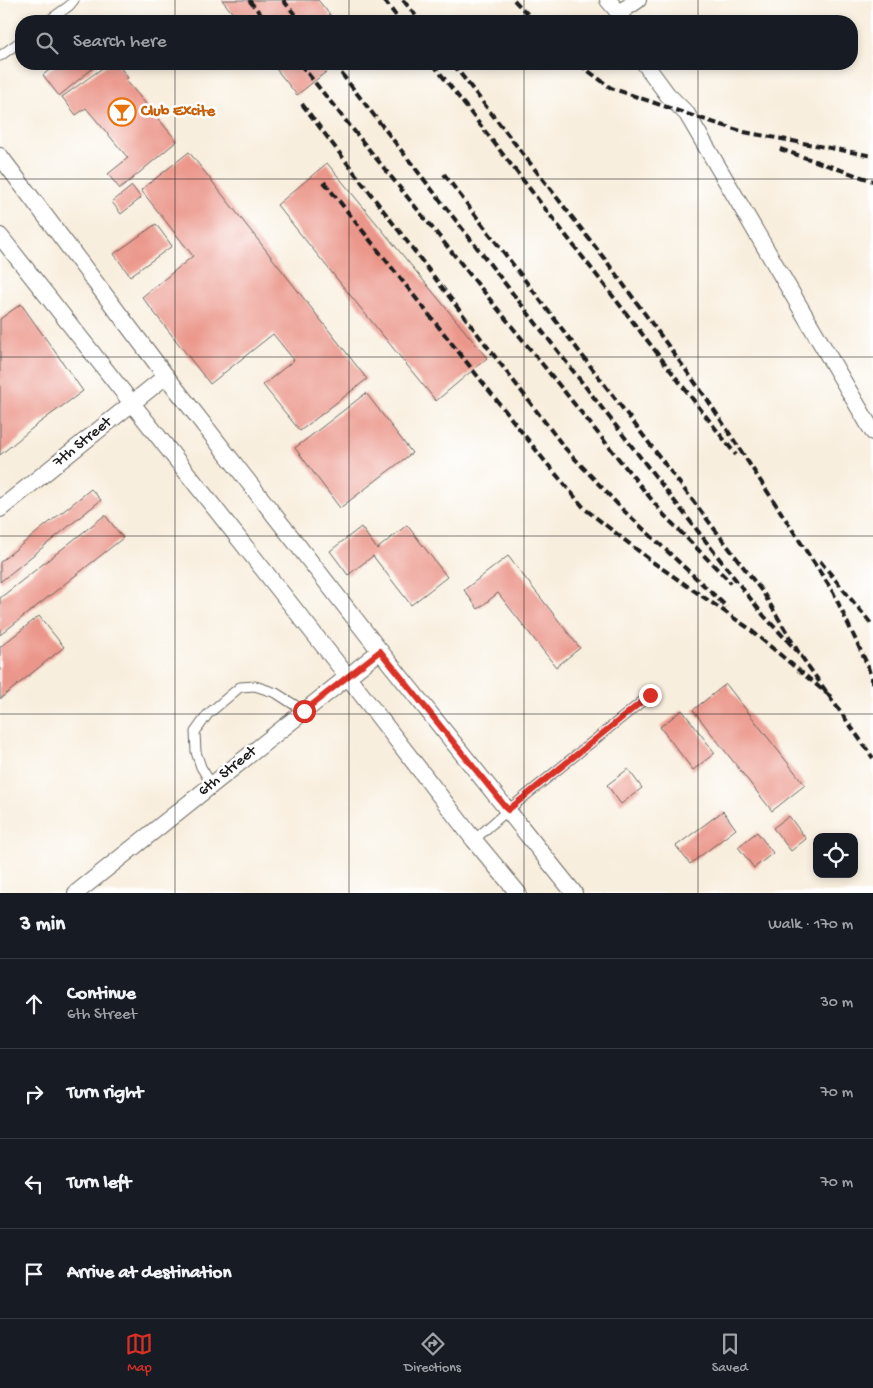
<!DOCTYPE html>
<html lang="en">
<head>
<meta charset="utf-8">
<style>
	body { margin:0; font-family:"Gochi Hand",sans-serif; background:#20242c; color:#f1f3f6 }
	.controls { position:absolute; right:15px; bottom:15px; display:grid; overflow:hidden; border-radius:10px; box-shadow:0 2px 8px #0003 }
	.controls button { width:45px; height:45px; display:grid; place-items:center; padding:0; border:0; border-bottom:1px solid #363941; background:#171b24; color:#f1f3f6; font:25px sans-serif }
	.stop { position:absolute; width:15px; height:15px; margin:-11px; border:4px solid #d93025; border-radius:50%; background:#fff }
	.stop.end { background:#d93025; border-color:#fff; box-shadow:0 1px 5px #0008 }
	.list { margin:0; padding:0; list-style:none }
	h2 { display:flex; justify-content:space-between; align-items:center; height:65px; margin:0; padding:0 20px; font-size:21px }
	h2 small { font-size:16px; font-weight:400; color:#9ea1a6 }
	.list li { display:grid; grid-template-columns:32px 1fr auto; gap:15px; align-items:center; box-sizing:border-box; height:90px; padding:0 20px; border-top:1px solid #363941 }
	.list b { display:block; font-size:19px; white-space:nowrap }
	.list p { margin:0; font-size:16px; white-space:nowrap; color:#9ea1a6 }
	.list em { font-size:16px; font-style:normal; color:#9ea1a6 }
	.icon { flex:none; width:28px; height:28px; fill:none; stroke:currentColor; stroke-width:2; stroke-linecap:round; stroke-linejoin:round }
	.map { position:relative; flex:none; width:873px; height:893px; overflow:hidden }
	.search { position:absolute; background:#171b24; box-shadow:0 2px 8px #0003; left:15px; right:15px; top:15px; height:55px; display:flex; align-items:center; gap:12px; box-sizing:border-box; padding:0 18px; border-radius:20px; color:#9ea1a6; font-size:19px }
	.sheet { height:425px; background:#171b24 }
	nav { display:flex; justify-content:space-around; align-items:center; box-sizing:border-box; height:70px; border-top:1px solid #363941; background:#171b24; font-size:14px; color:#9ea1a6 }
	nav a { display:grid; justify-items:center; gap:2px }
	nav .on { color:#d93025 }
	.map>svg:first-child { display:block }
</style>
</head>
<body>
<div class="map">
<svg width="873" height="893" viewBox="0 0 873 893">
	<rect width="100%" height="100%" fill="#fff"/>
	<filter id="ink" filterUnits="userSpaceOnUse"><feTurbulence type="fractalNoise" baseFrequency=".02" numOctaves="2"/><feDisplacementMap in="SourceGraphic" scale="10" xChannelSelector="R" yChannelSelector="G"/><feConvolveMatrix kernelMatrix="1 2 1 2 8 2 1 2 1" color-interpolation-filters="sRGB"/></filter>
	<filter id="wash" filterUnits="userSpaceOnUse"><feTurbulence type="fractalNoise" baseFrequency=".0096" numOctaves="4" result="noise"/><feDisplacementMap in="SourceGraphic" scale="20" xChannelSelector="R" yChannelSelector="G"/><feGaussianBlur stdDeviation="1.12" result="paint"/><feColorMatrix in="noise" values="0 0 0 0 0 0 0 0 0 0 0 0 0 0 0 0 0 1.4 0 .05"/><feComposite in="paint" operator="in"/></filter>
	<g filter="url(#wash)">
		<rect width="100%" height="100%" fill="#f8eedd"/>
		<g id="blocks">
			<!-- building -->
			<g fill="#eb968a">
				<polygon points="222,0 318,0 335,21 239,21"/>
				<polygon points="57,64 98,64 59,96 43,75"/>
				<polygon points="108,64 118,64 128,78 125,79 177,141 120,189 108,174 128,158 86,108 76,115 62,97"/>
				<polygon points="272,64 336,64 297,95"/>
				<polygon points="189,152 367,379 300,431 263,385 294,360 273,334 210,384 142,297 193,256 141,190"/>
				<polygon points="327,163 487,358 436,401 277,205"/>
				<polygon points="132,186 141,198 121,214 112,202"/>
				<polygon points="156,224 172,246 130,276 114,254"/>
				<polygon points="21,304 83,391 35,426 0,455 0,319"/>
				<polygon points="366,393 412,453 340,508 295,448"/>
				<polygon points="91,489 101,500 0,582 0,562"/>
				<polygon points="105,515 123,538 0,635 0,598"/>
				<polygon points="407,525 447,577 411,605 373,556 348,575 330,551 361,527 377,549"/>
				<polygon points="508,556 580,648 556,667 498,593 478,609 464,590"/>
				<polygon points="39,616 64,647 0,699 0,647"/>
				<polygon points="726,684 805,785 772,811 693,710"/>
				<polygon points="682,710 715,753 693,770 660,727"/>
				<polygon points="628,769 642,788 621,804 607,785"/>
				<polygon points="723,811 736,829 690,864 676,846"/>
				<polygon points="789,816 806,839 791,851 773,828"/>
				<polygon points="757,832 773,853 754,868 738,847"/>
			</g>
		</g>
	</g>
	<g filter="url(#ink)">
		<use href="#blocks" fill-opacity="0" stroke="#696660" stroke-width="1"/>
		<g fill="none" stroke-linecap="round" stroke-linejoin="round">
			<!-- lane casing -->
			<g stroke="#696660" stroke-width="11">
				<g id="lane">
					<polyline points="48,21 69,6 74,0"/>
					<polyline points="0,56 21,41"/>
					<polyline points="212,785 201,767 196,752 195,732 208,714 240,687 255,686 276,693 304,711"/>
					<polyline points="474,840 508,810 650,695"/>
				</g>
			</g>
			<!-- street casing -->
			<g stroke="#696660" stroke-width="18">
				<g id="street">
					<polyline points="608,0 619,13 623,21"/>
					<polyline points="619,13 638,0"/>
					<polyline points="645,64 667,94 687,114 873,432"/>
					<polyline points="0,156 166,376 380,651 574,893"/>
					<polyline points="0,236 348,677 474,840 518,893"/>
					<polyline points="0,509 166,376"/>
					<polyline points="76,893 380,651"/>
				</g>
			</g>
			<!-- lane -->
			<use href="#lane" stroke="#fff" stroke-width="9"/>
			<!-- street -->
			<use href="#street" stroke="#fff" stroke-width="16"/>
			<!-- rail -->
			<g stroke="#1c1c1c" stroke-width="4" stroke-dasharray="8 4" stroke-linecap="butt">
				<polyline points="249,0 266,21"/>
				<polyline points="283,0 300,21"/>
				<polyline points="384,0 400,21"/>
				<polyline points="403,0 420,21"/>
				<polyline points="514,0 534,21"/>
				<polyline points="300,64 664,515 731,583"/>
				<polyline points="334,64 764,616 799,653"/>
				<polyline points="433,64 736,455"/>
				<polyline points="453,64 607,262 707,399 833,592 867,664 873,683"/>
				<polyline points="579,64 611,88 687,114 744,132 873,156"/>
				<polyline points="302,104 564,447 622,509 727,607"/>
				<polyline points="780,149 873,181"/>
				<polyline points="444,174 764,594 799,653 873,758"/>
				<polyline points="324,182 544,460 585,509 654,563 747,627 831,697"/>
				<polyline points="820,561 873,626"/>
			</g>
		</g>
	</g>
	<g fill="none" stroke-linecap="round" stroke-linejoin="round" filter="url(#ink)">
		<!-- route -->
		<polyline stroke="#d93025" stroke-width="6" points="304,711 380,651 508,810 650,695"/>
	</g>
	<!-- grid -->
	<path fill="none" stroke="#1c1c1c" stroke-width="1" stroke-opacity="0.55" d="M175,0V21M349,0V21M524,0V21M698,0V21M175,64V893M349,64V893M524,64V893M698,64V893M0,179H873M0,357H873M0,536H873M0,714H873"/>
	<!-- icons -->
	<defs>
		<g id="bar-ring" transform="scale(1.4375)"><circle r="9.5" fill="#fff" stroke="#e8710a" stroke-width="1.5"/><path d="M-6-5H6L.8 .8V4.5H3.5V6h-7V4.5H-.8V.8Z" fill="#e8710a"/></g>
	</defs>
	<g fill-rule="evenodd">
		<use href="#bar-ring" x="122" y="112"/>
	</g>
	<g text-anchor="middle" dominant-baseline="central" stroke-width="5" stroke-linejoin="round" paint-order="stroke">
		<!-- food labels -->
		<g font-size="16" font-weight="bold" fill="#c56008" stroke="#fff" text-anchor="start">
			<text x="141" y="112">Club Excite</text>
		</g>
		<!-- street labels -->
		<g font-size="16" fill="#1c1c1c" stroke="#fff">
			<text transform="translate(83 443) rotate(-39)">7th Street</text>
			<text transform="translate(228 772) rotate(-39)">6th Street</text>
		</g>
	</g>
</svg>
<div class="controls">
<button><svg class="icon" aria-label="locate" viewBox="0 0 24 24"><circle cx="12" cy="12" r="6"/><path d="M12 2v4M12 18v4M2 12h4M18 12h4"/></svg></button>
</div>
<div class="stop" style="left:304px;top:711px"></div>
<div class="stop end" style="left:650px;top:695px"></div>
<div class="search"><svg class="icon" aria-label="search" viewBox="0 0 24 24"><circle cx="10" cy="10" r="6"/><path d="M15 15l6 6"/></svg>Search here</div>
</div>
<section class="sheet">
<h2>3 min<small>Walk · 170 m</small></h2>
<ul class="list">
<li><svg class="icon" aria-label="ahead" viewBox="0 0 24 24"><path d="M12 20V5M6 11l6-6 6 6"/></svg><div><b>Continue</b><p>6th Street</p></div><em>30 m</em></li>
<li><svg class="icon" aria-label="right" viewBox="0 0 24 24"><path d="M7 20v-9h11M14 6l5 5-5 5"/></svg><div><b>Turn right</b></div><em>70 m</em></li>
<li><svg class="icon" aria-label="left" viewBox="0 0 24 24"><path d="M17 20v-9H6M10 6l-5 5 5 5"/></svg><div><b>Turn left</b></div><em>70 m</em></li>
<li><svg class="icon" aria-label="arrive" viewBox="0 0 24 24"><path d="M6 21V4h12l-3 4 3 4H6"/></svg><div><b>Arrive at destination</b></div></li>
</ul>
</section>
<nav>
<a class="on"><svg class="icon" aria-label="map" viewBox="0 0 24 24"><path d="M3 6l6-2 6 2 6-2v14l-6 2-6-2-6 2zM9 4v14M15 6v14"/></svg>Map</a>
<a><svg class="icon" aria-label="directions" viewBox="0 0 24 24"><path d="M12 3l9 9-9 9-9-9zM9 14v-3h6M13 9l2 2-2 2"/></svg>Directions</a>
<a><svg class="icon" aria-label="saved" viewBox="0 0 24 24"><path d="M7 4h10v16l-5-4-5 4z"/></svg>Saved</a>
</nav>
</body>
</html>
